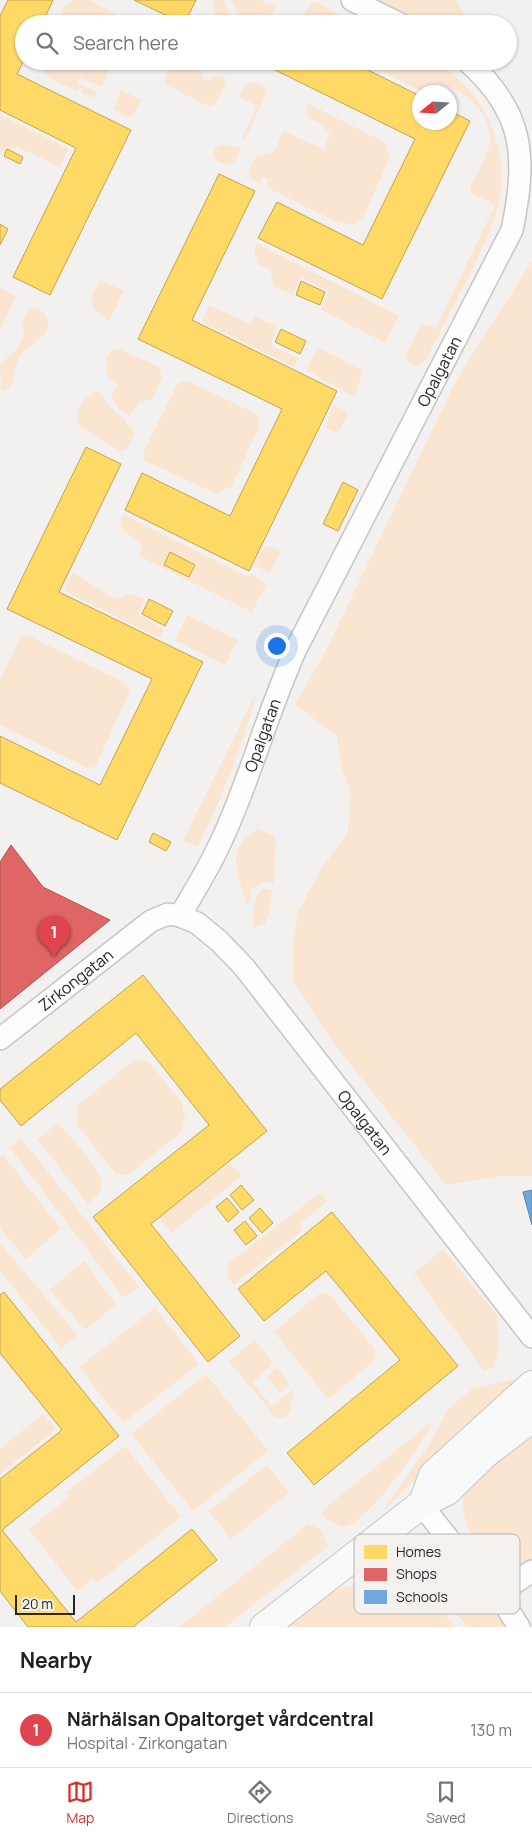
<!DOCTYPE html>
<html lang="en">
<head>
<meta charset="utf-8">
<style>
	body { margin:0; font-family:Manrope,sans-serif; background:#f2f2f2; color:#202124 }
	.compass { position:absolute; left:412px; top:85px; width:45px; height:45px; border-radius:50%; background:#fff; box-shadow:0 1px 4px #0004; rotate:252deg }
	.scale { position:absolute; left:15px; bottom:12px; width:60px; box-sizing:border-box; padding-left:5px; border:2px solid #282726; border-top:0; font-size:14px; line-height:18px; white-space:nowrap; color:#282726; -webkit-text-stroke:4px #f4f1ee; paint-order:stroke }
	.you { position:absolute; left:276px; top:645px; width:18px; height:18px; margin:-12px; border:4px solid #fff; border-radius:50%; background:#1a73e8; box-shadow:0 0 0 8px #1a73e833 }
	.badge { display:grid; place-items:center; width:32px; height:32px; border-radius:50%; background:#d93025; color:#fff; font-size:16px; font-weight:700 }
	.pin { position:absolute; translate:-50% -41px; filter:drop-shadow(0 1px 2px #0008) }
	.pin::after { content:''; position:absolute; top:26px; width:18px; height:15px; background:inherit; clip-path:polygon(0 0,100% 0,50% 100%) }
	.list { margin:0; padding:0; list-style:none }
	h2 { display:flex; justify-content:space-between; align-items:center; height:65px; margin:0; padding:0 20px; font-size:21px }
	h2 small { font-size:16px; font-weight:400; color:#757577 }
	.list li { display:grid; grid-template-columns:32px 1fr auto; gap:15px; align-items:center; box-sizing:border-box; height:75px; padding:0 20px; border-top:1px solid #e0e0e0 }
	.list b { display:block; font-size:19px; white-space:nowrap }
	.list p { margin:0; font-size:16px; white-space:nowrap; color:#757577 }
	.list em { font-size:16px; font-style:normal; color:#757577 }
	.icon { flex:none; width:28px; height:28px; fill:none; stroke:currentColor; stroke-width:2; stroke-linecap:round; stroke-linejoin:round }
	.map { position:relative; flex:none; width:532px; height:1627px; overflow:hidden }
	.search { position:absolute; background:#fff; box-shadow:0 1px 4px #0004; left:15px; right:15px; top:15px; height:55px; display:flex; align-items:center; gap:12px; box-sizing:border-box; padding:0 18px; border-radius:28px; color:#757577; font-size:19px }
	.sheet { height:140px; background:#fff }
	nav { display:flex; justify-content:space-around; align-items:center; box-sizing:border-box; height:70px; border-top:1px solid #e0e0e0; background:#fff; font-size:14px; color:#757577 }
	nav a { display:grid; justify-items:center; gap:2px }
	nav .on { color:#d93025 }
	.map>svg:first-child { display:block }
</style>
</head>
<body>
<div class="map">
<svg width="532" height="1627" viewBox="0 0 532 1627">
	<rect width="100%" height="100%" fill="#f3f1ef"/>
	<!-- green -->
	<g fill="#fae5d1">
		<polygon points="74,0 88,0 116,14 114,19 118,20 120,16 135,23 56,24 65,6"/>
		<polygon points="214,0 223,0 234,24 215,24"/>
		<polygon points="231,0 259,0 276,6 267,24 243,24"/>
		<polygon points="378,0 456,0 470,24 426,24"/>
		<polygon points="314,1 357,24 295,24"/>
		<path d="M40,61H125L122,68L112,64L102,87L80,78L78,83L97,92L93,98L82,93L83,89L79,87L77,91C62,84 43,79 40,61Z"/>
		<polygon points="172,61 182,64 186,61 201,61 200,70 205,80 209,81 212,77 225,78 226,82 216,102 211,106 204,104 165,84 165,78"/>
		<path d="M361,61H432C488,89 516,160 494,220C476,268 448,314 426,360L417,366L408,362L406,354L421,324L436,328L495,205L471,193L470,189C476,175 485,160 489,146C497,118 462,86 436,83L431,92H424Z"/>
		<polygon points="251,82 262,85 267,92 245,140 242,138 257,106 239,97 245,86"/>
		<polygon points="121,90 141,100 134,114 128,117 113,109"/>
		<polygon points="307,103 384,142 390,157 363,218 355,225 335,221 266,187 268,179 263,177 260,183 252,180 248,174 255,157 274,152 283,131 324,149 330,134 319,122 308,118"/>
		<polygon points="0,115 69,149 60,167 17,147 0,153"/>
		<polygon points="225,144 241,148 234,163 225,165 217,161 213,155 215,148"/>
		<polygon points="257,243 399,316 385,343 320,309 329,292 301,277 293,295 274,286 270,270 258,264 254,250"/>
		<polygon points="532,261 532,1176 503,1176 446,1185 329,1037 293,980 294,939 298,912 320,871 348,832 351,795 341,765 337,736 295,705 326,650 458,377"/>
		<path d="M100,280L124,291L109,321C105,316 100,315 96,311C86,302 96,289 100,280Z"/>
		<polygon points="0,288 16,296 0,330"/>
		<polygon points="209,305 250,324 255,316 277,327 271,346 299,358 294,367 202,322"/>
		<path d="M30,308C36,307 42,310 46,316C57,336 26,344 19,358C13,369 16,383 7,390L1,391L0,364L13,353L24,336L22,322Z"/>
		<polygon points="318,347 363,371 354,397 306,370"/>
		<polygon points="119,349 159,367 162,377 152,400 139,402 130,416 120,411 111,397 118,383 107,377 106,358 111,351"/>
		<polygon points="187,381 257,414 259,427 232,486 217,494 145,461 143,453 178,383"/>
		<path d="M98,391L116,413L126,419V423L135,433L126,450L120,451L80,427C73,408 82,399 98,391Z"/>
		<polygon points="333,404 348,413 338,434 326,428"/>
		<polygon points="123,514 248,577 252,573 266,585 252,612 139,556 142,543 123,531 120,522"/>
		<polygon points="265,546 269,546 281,551 269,573 254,565"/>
		<polygon points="73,572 115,599 130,594 145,599 139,615 164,629 160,638 64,591"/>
		<polygon points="187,615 238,640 225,665 175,640"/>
		<polygon points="27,635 126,683 130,691 95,767 88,768 0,725 0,680 20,638"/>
		<path d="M258,689C243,744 223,795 198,847L183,840Z"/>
		<path d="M258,829L273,835L276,841L274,883C263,882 259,883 251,890L250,902L247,904C238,877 224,845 258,829Z"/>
		<path d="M263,889L272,890L269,914L265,923L253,928C254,918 252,895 263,889Z"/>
		<polygon points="134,1060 148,1061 182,1103 185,1118 180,1133 128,1175 116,1174 77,1125 78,1105"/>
		<path d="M58,1123C68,1136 104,1170 102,1186C100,1194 94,1199 88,1204L37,1139Z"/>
		<polygon points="21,1138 139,1287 124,1298 10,1148"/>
		<polygon points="3,1155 61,1229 26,1259 0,1228 0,1157"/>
		<polygon points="230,1163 242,1176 171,1233 159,1218"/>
		<polygon points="320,1193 327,1201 299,1224 303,1230 234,1285 227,1277 228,1263"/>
		<polygon points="0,1243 78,1336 61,1348 0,1271"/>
		<polygon points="443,1249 497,1315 499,1349 493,1368 484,1371 414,1273"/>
		<polygon points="84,1261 116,1305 85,1330 50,1290"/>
		<polygon points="320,1293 329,1294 375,1349 375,1360 328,1399 274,1332"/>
		<polygon points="155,1308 199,1364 123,1423 79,1367"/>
		<polygon points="255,1340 273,1363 253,1383 272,1406 294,1389 290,1411 284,1418 276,1418 229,1361"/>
		<polygon points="277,1368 290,1384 280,1393 267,1377"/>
		<polygon points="206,1374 268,1451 193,1511 131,1434"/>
		<polygon points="519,1378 515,1388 437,1458 381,1513 431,1442 448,1409 472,1389"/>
		<polygon points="43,1414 56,1429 0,1474 0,1449"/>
		<path d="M434,1420C423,1442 366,1527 342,1527L324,1518L322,1511L325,1508Z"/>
		<path d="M532,1430V1559L510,1573L498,1572C478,1553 448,1505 471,1479C488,1461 513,1446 532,1430Z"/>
		<polygon points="125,1446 181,1517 97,1583 93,1578 77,1591 29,1529 69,1497 66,1493"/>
		<polygon points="267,1465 289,1493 231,1539 209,1511"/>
		<polygon points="308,1524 320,1529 328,1546 225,1627 179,1627"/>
		<path d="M413,1539C425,1543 435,1547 445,1554C457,1564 502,1613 504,1627H467L431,1583L391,1558L400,1543Z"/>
		<polygon points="344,1587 385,1587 430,1599 456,1627 284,1627 318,1600"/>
	</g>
	<!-- homes -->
	<g fill="#ffd966" stroke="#bea453">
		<polygon points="8,0 53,0 42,24 24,24 24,60 17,74 131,130 50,295 13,277 76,148 0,110 0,16"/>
		<polygon points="134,0 196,0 184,24"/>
		<polygon points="274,61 350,61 420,96 420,122 450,122 450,111 470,121 382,299 258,238 277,202 363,245 415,139 271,68"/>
		<polygon points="7,149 23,157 20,164 4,156"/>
		<polygon points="219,174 255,191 192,320 337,391 249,571 125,510 142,473 230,516 282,409 138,339"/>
		<polygon points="0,224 8,229 0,245"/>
		<polygon points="301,281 325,292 320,305 296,295"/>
		<polygon points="281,329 306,341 300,354 275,342"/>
		<polygon points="86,447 121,464 59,592 203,662 117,840 0,783 0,736 100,785 152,679 7,609"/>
		<polygon points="343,482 358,490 338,531 323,524"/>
		<polygon points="170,552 195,565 189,577 164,565"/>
		<polygon points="149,599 173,611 165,626 142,614"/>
		<polygon points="153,833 171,842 166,851 149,842"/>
		<polygon points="143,975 267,1131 151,1224 240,1336 208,1362 93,1217 209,1125 136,1033 21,1126 0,1100 0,1089"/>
		<polygon points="241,1185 254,1200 242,1210 230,1195"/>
		<polygon points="227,1198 239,1212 228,1222 216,1207"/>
		<polygon points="260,1208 273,1223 262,1233 249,1218"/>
		<polygon points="332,1212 458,1366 314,1485 287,1453 400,1360 326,1271 264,1321 238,1289"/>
		<polygon points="245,1221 257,1236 246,1245 234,1230"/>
		<polygon points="4,1292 119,1436 2,1530 76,1622 192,1529 217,1560 133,1627 28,1627 0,1591 0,1479 62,1430 0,1353 0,1295"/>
	</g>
	<!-- shops -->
	<polygon fill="#e06666" stroke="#a95353" points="11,845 43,887 110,920 0,1009 0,862"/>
	<!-- schools -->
	<polygon fill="#6fa8dc" stroke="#5a81a5" points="532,1190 532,1225 523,1192"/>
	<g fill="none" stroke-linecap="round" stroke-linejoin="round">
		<!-- street casing -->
		<g stroke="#c6c5c3" stroke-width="24">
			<g id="street">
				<polyline points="352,0 400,24"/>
				<path id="s1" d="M180,916C192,895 205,874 216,852C248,787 266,715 296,649L512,230C527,158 525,112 467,61"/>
				<path id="s2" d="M0,1039L151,921L168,914L180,916L197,923L219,941L244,967L532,1337"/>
				<polyline points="421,1504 476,1574 498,1594 519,1627"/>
				<polyline points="498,1594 532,1571"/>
			</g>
		</g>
		<!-- secondary casing -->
		<g stroke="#c6c5c3" stroke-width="30">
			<g id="secondary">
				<polyline points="423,1503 433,1475 532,1385"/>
				<polyline points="264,1627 423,1503 447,1491 485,1454 532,1418"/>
			</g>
		</g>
		<!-- street -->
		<use href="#street" stroke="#fdfdfd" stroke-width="21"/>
		<!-- secondary -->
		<use href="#secondary" stroke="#f9f9f9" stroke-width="28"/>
	</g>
	<g text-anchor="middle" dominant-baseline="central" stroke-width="5" stroke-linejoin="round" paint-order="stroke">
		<!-- street labels -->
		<g font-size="16" fill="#282726" stroke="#f4f1ee">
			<text stroke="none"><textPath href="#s1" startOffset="604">Opalgatan</textPath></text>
			<text stroke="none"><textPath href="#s1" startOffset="199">Opalgatan</textPath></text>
			<text stroke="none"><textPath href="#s2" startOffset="96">Zirkongatan</textPath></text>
			<text stroke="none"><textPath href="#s2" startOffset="502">Opalgatan</textPath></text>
		</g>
	</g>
	<!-- legend -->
	<rect x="354" y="1534" width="166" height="80" rx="8" fill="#f4f1ee" stroke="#b7b4b2" stroke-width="1"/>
	<rect x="364" y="1545" width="23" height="14" fill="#ffd966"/>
	<rect x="364" y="1568" width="23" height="13" fill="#e06666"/>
	<rect x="364" y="1590" width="23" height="14" fill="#6fa8dc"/>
	<g font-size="14" fill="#282726">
		<text x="396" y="1557">Homes</text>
		<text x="396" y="1579">Shops</text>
		<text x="396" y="1602">Schools</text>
	</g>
</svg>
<svg class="compass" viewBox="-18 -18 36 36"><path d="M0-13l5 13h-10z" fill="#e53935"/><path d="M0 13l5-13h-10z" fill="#757577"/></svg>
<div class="scale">20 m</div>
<div class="you"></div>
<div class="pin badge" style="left:54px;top:957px;background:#e0444e">1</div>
<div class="search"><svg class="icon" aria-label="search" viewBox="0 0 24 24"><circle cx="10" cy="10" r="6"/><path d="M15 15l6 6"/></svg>Search here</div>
</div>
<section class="sheet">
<h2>Nearby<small></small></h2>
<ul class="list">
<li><span class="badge" style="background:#e0444e">1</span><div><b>Närhälsan Opaltorget vårdcentral</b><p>Hospital · Zirkongatan</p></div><em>130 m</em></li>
</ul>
</section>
<nav>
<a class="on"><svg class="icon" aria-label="map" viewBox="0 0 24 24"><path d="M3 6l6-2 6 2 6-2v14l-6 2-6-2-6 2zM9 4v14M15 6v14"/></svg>Map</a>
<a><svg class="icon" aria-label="directions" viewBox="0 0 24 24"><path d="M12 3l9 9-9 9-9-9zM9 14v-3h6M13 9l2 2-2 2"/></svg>Directions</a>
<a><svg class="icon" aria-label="saved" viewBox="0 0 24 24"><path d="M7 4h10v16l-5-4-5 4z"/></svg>Saved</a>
</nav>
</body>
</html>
